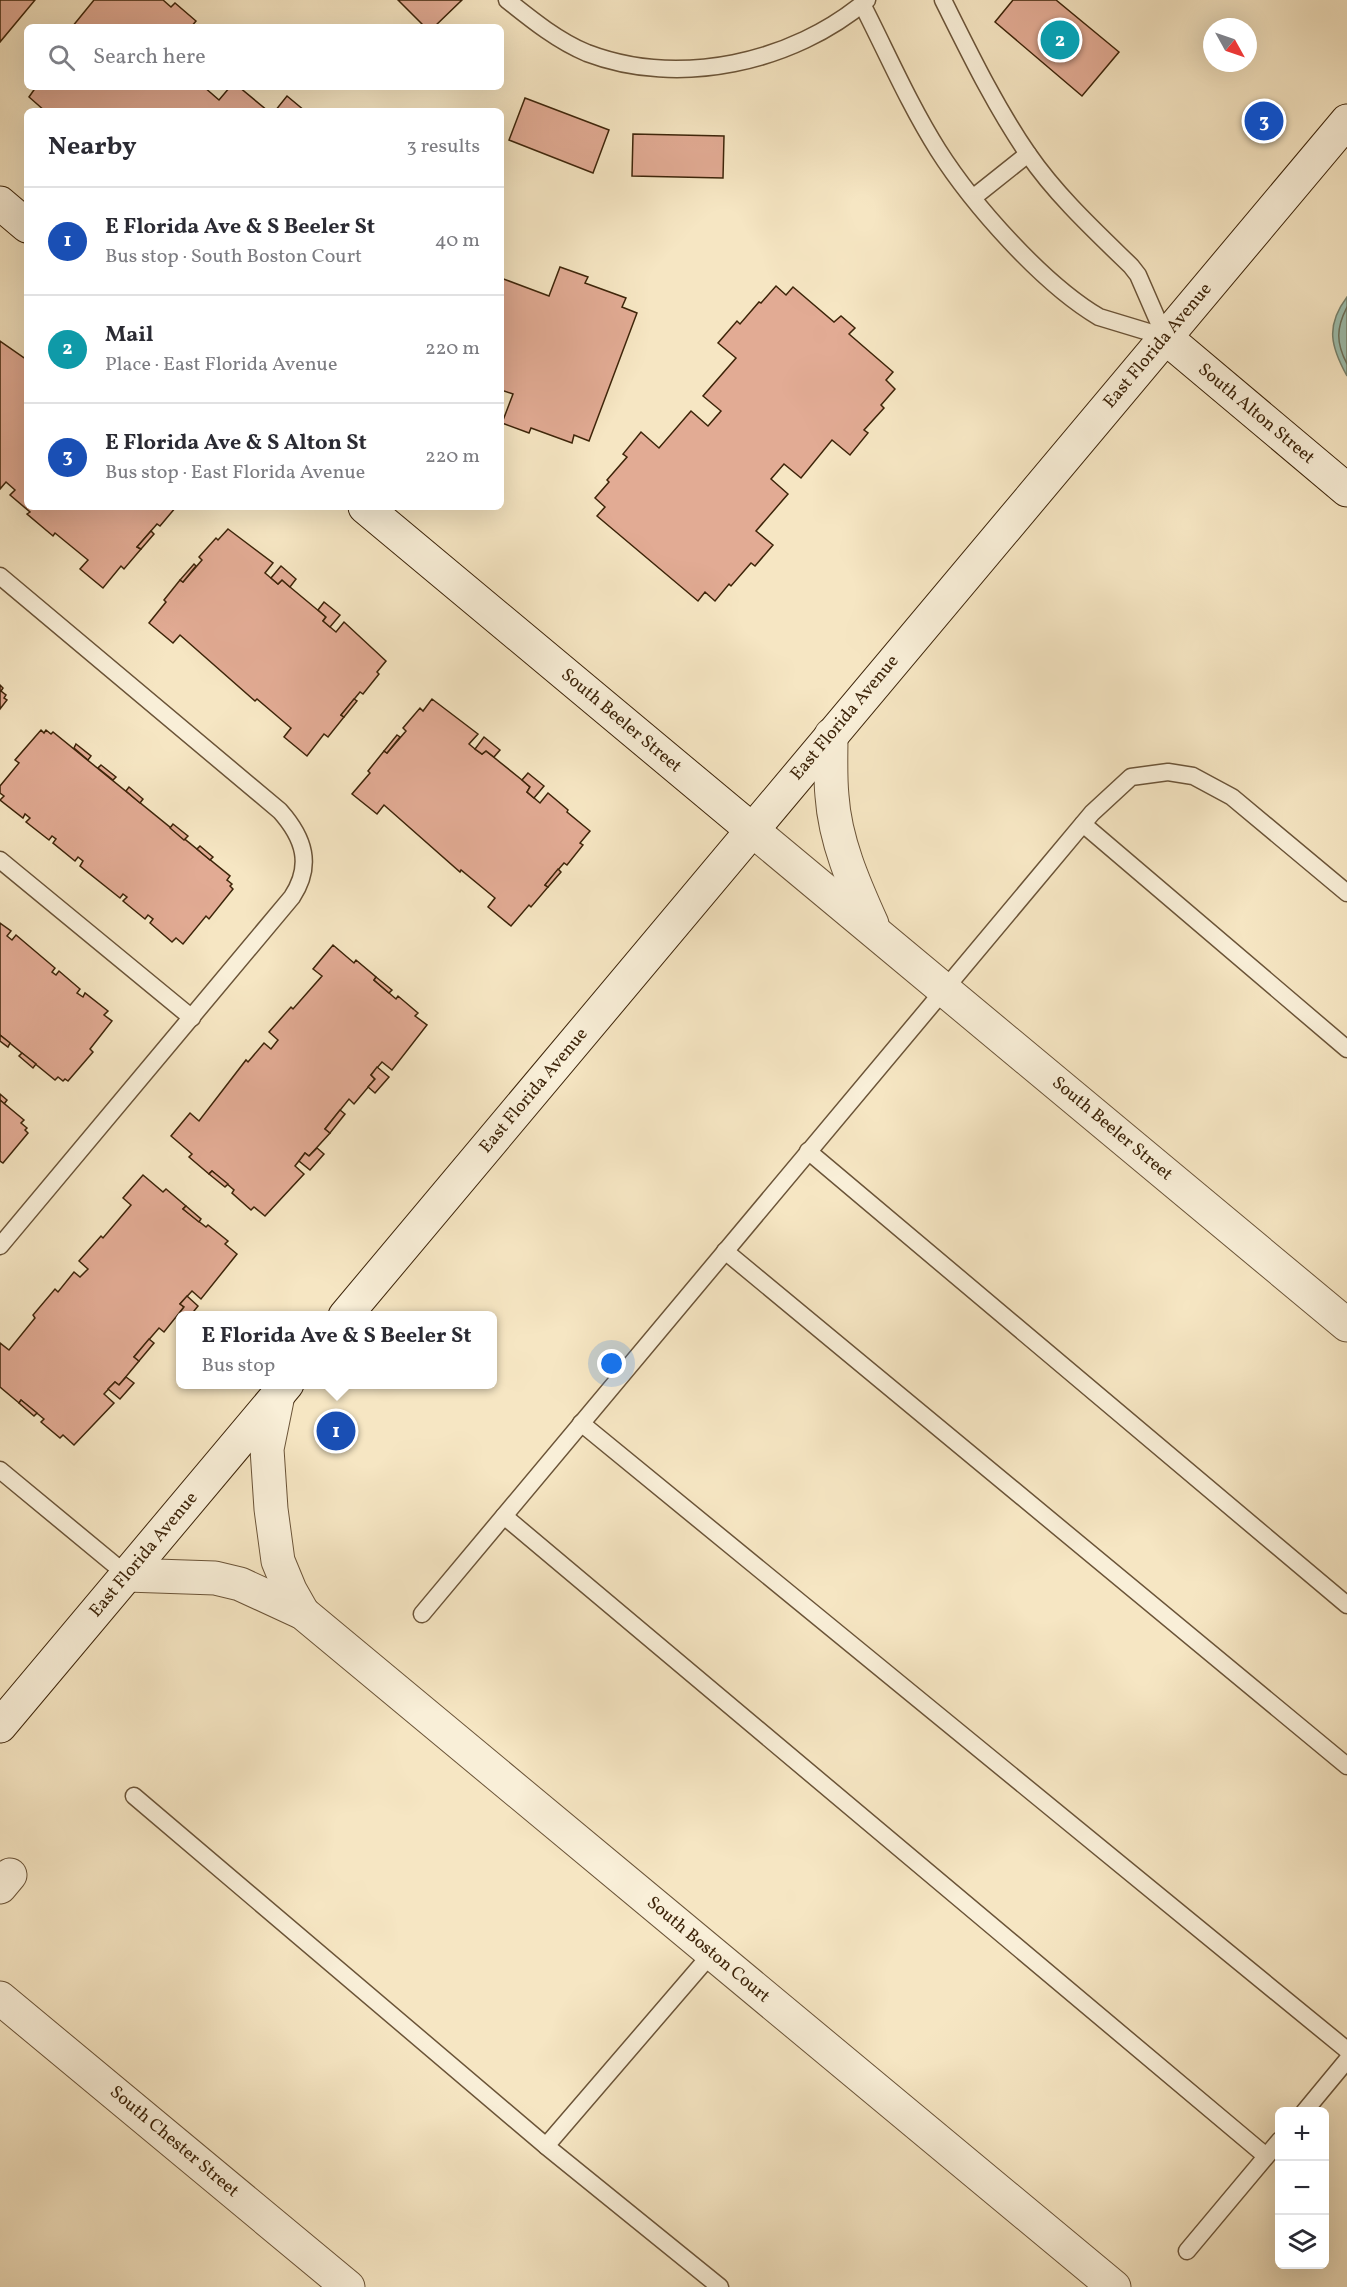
<!DOCTYPE html>
<html lang="en">
<head>
<meta charset="utf-8">
<style>
	body { margin:0; font-family:Vollkorn,serif; background:#f7f7f7; color:#2b2b33 }
	.controls { position:absolute; right:18px; bottom:18px; display:grid; overflow:hidden; border-radius:9px; box-shadow:0 6px 24px #0002 }
	.controls button { width:54px; height:54px; display:grid; place-items:center; padding:0; border:0; border-bottom:2px solid #e1e1e2; background:#fff; color:#2b2b33; font:30px sans-serif }
	.compass { position:absolute; left:1203px; top:18px; width:54px; height:54px; border-radius:50%; background:#fff; box-shadow:0 6px 24px #0002; rotate:130deg }
	.you { position:absolute; left:612px; top:1364px; width:21px; height:21px; margin:-15px; border:4px solid #fff; border-radius:50%; background:#1a73e8; box-shadow:0 0 0 9px #1a73e833 }
	.badge { display:grid; place-items:center; width:39px; height:39px; border-radius:50%; background:#d93025; color:#fff; font-size:20px; font-weight:700 }
	.pin { position:absolute; translate:-50% -50%; border:3px solid #fff; box-shadow:0 2px 6px #0006 }
	.popup { position:absolute; left:176px; top:1311px; width:321px; height:78px; box-sizing:border-box; display:grid; place-content:center; border-radius:9px; background:#fff; filter:drop-shadow(0 2px 4px #0005); font-size:20px; white-space:nowrap; color:#7c7c81 }
	.popup b { font-size:22px; color:#2b2b33 }
	.popup::after { content:''; position:absolute; left:50%; top:100%; margin-left:-12px; border:12px solid transparent; border-top-color:#fff }
	.list { margin:0; padding:0; list-style:none }
	h2 { display:flex; justify-content:space-between; align-items:center; height:78px; margin:0; padding:0 24px; font-size:26px }
	h2 small { font-size:20px; font-weight:400; color:#7c7c81 }
	.list li { display:grid; grid-template-columns:39px 1fr auto; gap:18px; align-items:center; box-sizing:border-box; height:108px; padding:0 24px; border-top:2px solid #e1e1e2 }
	.list b { display:block; font-size:22px; white-space:nowrap }
	.list p { margin:0; font-size:20px; white-space:nowrap; color:#7c7c81 }
	.list em { font-size:20px; font-style:normal; color:#7c7c81 }
	.icon { flex:none; width:33px; height:33px; fill:none; stroke:currentColor; stroke-width:2; stroke-linecap:round; stroke-linejoin:round }
	.map { position:relative; flex:none; width:1347px; height:2287px; overflow:hidden }
	.search { position:absolute; background:#fff; box-shadow:0 6px 24px #0002; left:24px; top:24px; width:480px; height:66px; display:flex; align-items:center; gap:15px; box-sizing:border-box; padding:0 21px; border-radius:9px; color:#7c7c81; font-size:22px }
	.panel { position:absolute; background:#fff; box-shadow:0 6px 24px #0002; left:24px; top:108px; width:480px; height:402px; border-radius:9px }
	.map>svg:first-child { display:block }
</style>
</head>
<body>
<div class="map">
<svg width="1347" height="2287" viewBox="0 0 1347 2287">
	<rect width="100%" height="100%" fill="#f6e6c3"/>
	<filter id="stains"><feTurbulence type="fractalNoise" baseFrequency=".00333" numOctaves="4"/><feColorMatrix values="0 0 0 0 .2 0 0 0 0 .09 0 0 0 0 .02 0 0 0 .5 -.17"/></filter>
	<radialGradient id="worn" r=".72"><stop offset=".6" stop-color="#630" stop-opacity="0"/><stop offset="1" stop-color="#630" stop-opacity=".3"/></radialGradient>
	<!-- water -->
	<path fill="#9dc0b0" stroke="#77826d" stroke-width="1.5" d="M1347,297V376C1331,347 1325,326 1347,297Z"/>
	<g fill="none" stroke-linecap="round" stroke-linejoin="round">
		<!-- shore -->
		<path stroke="#6d725c" stroke-width="1.5" d="M1347,307C1336,328 1336,343 1347,364"/>
	</g>
	<!-- building -->
	<g fill="#e2ab94" stroke="#3d2409" stroke-width="1.5">
		<polygon points="0,0 35,0 0,42"/>
		<polygon points="94,0 163,0 171,7 175,3 196,21 191,27 72,27"/>
		<polygon points="398,0 462,0 434,27 425,27"/>
		<polygon points="1013,0 1056,0 1119,52 1082,96 995,22"/>
		<polygon points="36,87 204,87 219,100 230,87 239,87 268,111 45,111 29,97"/>
		<polygon points="287,96 305,111 275,111"/>
		<polygon points="525,98 609,130 593,173 509,140"/>
		<polygon points="633,134 724,136 723,178 632,176"/>
		<polygon points="560,267 588,277 585,283 626,298 622,307 637,313 589,441 574,435 572,443 531,428 529,433 502,423 513,394 501,390 501,278 549,296"/>
		<polygon points="776,286 786,295 793,287 834,322 841,316 855,328 849,334 893,372 886,380 895,389 881,405 884,408 864,430 868,433 850,455 832,440 801,478 784,464 771,479 788,494 756,531 773,545 755,566 751,563 731,586 729,584 715,601 705,592 698,601 597,516 605,507 595,498 609,482 607,480 627,457 623,454 641,432 659,448 691,411 708,426 721,411 703,396 736,358 718,343 737,321 740,324 759,302 761,303"/>
		<polygon points="0,341 27,360 27,507 176,507 160,526 157,524 137,547 141,549 124,569 121,566 103,588 80,569 88,560 55,533 53,536 27,514 30,512 10,495 15,490 6,482 0,489"/>
		<polygon points="228,529 273,563 265,573 278,584 282,580 290,587 326,617 323,621 336,632 344,622 386,661 377,672 379,674 363,694 360,692 341,715 344,717 328,737 324,734 307,756 284,737 291,728 257,699 255,701 180,635 173,643 149,623 166,602 164,600 180,580 183,582 202,560 199,557 216,538 218,540"/>
		<polygon points="151,531 154,534 141,549 137,547"/>
		<polygon points="194,564 196,566 183,582 180,580"/>
		<polygon points="281,566 296,579 290,587 282,580 278,584 271,578"/>
		<polygon points="324,602 340,615 330,627 323,621 326,617 318,610"/>
		<polygon points="0,685 3,688 1,691 6,695 4,698 7,700 0,709"/>
		<polygon points="354,699 357,701 344,717 341,715"/>
		<polygon points="432,699 478,734 469,744 475,749 482,754 486,751 522,780 530,787 527,792 540,803 548,793 568,810 567,812 590,831 580,843 583,845 567,865 564,863 545,885 548,887 531,907 529,905 511,926 488,907 495,898 461,870 460,872 384,805 377,814 352,794 370,773 368,771 384,751 387,753 406,731 403,728 420,708 423,711"/>
		<polygon points="41,730 44,733 46,730 51,734 53,732 230,876 227,880 232,884 230,886 233,889 209,919 206,916 183,944 176,938 172,942 150,923 153,919 148,915 145,919 123,901 127,897 123,894 120,898 80,866 83,861 78,857 75,861 53,843 56,839 52,836 49,840 26,822 30,818 25,814 23,818 0,800 4,796 0,793 0,786 19,763 15,760"/>
		<polygon points="397,735 400,737 387,753 384,751"/>
		<polygon points="484,737 500,750 494,757 486,751 482,754 475,749"/>
		<polygon points="76,744 91,756 88,760 74,748"/>
		<polygon points="101,765 116,777 113,780 98,768"/>
		<polygon points="528,773 544,786 534,798 527,792 530,787 522,780"/>
		<polygon points="129,787 143,799 140,803 126,791"/>
		<polygon points="173,824 188,836 184,840 170,828"/>
		<polygon points="200,846 213,857 210,860 197,849"/>
		<polygon points="558,869 561,872 548,887 545,885"/>
		<polygon points="0,923 11,931 7,936 12,940 16,935 55,968 52,972 56,975 59,971 80,989 77,993 83,997 85,993 108,1011 104,1015 112,1021 90,1049 93,1052 68,1081 65,1079 63,1081 58,1077 55,1080 0,1035"/>
		<polygon points="333,945 354,963 356,960 376,977 374,980 396,999 398,996 418,1013 415,1016 427,1025 392,1070 382,1062 371,1075 375,1079 354,1104 349,1099 325,1129 330,1133 309,1156 305,1153 295,1166 304,1174 265,1216 254,1207 251,1210 232,1193 234,1190 212,1171 209,1174 189,1157 192,1154 171,1136 190,1113 199,1121 246,1060 248,1062 264,1043 271,1049 278,1040 269,1032 291,1007 293,1009 322,976 313,969"/>
		<polygon points="376,977 392,990 389,993 374,980"/>
		<polygon points="0,1035 10,1043 8,1047 0,1041"/>
		<polygon points="22,1053 36,1064 33,1068 19,1056"/>
		<polygon points="377,1067 389,1077 375,1093 368,1087 375,1079 371,1075"/>
		<polygon points="0,1094 7,1100 4,1104 0,1100"/>
		<polygon points="0,1100 24,1120 21,1123 27,1128 25,1130 28,1133 3,1163 0,1161"/>
		<polygon points="340,1110 345,1114 330,1133 325,1129"/>
		<polygon points="317,1148 324,1154 310,1170 299,1161 305,1153 309,1156"/>
		<polygon points="212,1171 228,1184 225,1187 209,1174"/>
		<polygon points="143,1175 163,1192 166,1189 186,1206 183,1209 206,1227 208,1225 228,1241 225,1244 237,1254 201,1299 192,1291 180,1304 184,1307 164,1332 159,1328 134,1357 139,1361 119,1385 115,1382 104,1394 114,1403 74,1445 63,1435 60,1438 41,1422 44,1419 21,1400 19,1403 0,1387 0,1343 9,1350 35,1318 33,1315 55,1289 58,1292 74,1272 80,1277 88,1269 79,1261 101,1236 103,1238 131,1205 123,1198"/>
		<polygon points="186,1206 201,1219 199,1222 183,1209"/>
		<polygon points="187,1296 198,1306 190,1316 180,1316 180,1317 178,1315 184,1307 180,1304"/>
		<polygon points="149,1339 154,1343 139,1361 134,1357"/>
		<polygon points="126,1377 134,1383 120,1399 108,1389 115,1382 119,1385"/>
		<polygon points="21,1400 37,1413 34,1416 19,1403"/>
	</g>
	<g fill="none" stroke-linecap="round" stroke-linejoin="round">
		<!-- lane casing -->
		<g stroke="#6b5438" stroke-width="19">
			<g id="lane">
				<path d="M507,0C532,20 558,41 587,53C679,88 793,63 867,0"/>
				<path d="M943,0C969,52 995,106 1028,154C1057,196 1095,231 1131,266L1138,275L1165,337"/>
				<path d="M862,4C887,53 909,104 938,150C973,205 1043,284 1099,317L1165,337"/>
				<polyline points="974,197 1028,154"/>
				<path d="M0,576L280,811C304,838 313,865 292,897L0,1246"/>
				<polyline points="1083,824 1347,1049"/>
				<polyline points="0,860 192,1018"/>
				<polyline points="808,1151 1347,1605"/>
				<polyline points="725,1251 1347,1766"/>
				<polyline points="581,1423 1347,2050"/>
				<polyline points="0,1470 127,1575"/>
				<polyline points="504,1516 1266,2156"/>
				<polyline points="422,1614 1092,813 1131,777 1168,772 1193,776 1232,797 1347,893"/>
				<polyline points="134,1796 546,2146 720,2287"/>
				<polyline points="1304,2112 1347,2060"/>
				<polyline points="546,2146 712,1953"/>
				<polyline points="1187,2251 1280,2140"/>
			</g>
		</g>
		<!-- street casing -->
		<g stroke="#6b5438" stroke-width="35">
			<g id="street">
				<path d="M831,735C831,755 830,776 832,796C835,841 854,884 872,924"/>
				<polyline points="751,829 1347,1325"/>
				<polyline points="278,1395 267,1449 271,1509 278,1561 290,1590 303,1613"/>
				<polyline points="127,1575 215,1578 240,1584 303,1613 1114,2287"/>
				<polyline points="0,1887 10,1875"/>
				<polyline points="0,1998 348,2287"/>
			</g>
		</g>
		<!-- secondary casing -->
		<g stroke="#3d2409" stroke-width="35">
			<g id="secondary">
				<polyline points="0,203 27,226"/>
				<polyline points="1165,337 1347,490"/>
				<polyline points="365,507 751,829"/>
				<polyline points="345,1316 1347,121"/>
				<polyline points="0,1726 287,1384"/>
			</g>
		</g>
		<!-- lane -->
		<use href="#lane" stroke="#f9efd8" stroke-width="16"/>
		<!-- street -->
		<use href="#street" stroke="#f9efd8" stroke-width="33"/>
		<!-- secondary -->
		<use href="#secondary" stroke="#f9efd8" stroke-width="33"/>
	</g>
	<g text-anchor="middle" dominant-baseline="central" stroke-width="6" stroke-linejoin="round" paint-order="stroke">
		<!-- street labels -->
		<g font-size="18" fill="#3d2409" stroke="#f9efd8">
			<text transform="translate(1158 346) rotate(-50)">East Florida Avenue</text>
			<text transform="translate(1256 414) rotate(40)">South Alton Street</text>
			<text transform="translate(845 718) rotate(-50)">East Florida Avenue</text>
			<text transform="translate(621 721) rotate(40)">South Beeler Street</text>
			<text transform="translate(534 1091) rotate(-50)">East Florida Avenue</text>
			<text transform="translate(1112 1129) rotate(40)">South Beeler Street</text>
			<text transform="translate(144 1555) rotate(-50)">East Florida Avenue</text>
			<text transform="translate(708 1950) rotate(40)">South Boston Court</text>
			<text transform="translate(174 2142) rotate(40)">South Chester Street</text>
		</g>
	</g>
	<rect width="100%" height="100%" filter="url(#stains)"/>
	<rect width="100%" height="100%" fill="url(#worn)"/>
</svg>
<div class="controls">
<button>+</button>
<button>−</button>
<button><svg class="icon" aria-label="layers" viewBox="0 0 24 24"><path d="M12 4l9 5-9 5-9-5zM3 14l9 5 9-5"/></svg></button>
</div>
<svg class="compass" viewBox="-18 -18 36 36"><path d="M0-13l5 13h-10z" fill="#e53935"/><path d="M0 13l5-13h-10z" fill="#7c7c81"/></svg>
<div class="you"></div>
<div class="pin badge" style="left:336px;top:1431px;background:#1a4fb4">1</div>
<div class="popup"><b>E Florida Ave &amp; S Beeler St</b>Bus stop</div>
<div class="pin badge" style="left:1060px;top:40px;background:#0f9aa8">2</div>
<div class="pin badge" style="left:1264px;top:121px;background:#1a4fb4">3</div>
<div class="search"><svg class="icon" aria-label="search" viewBox="0 0 24 24"><circle cx="10" cy="10" r="6"/><path d="M15 15l6 6"/></svg>Search here</div>
<section class="panel">
<h2>Nearby<small>3 results</small></h2>
<ul class="list">
<li><span class="badge" style="background:#1a4fb4">1</span><div><b>E Florida Ave &amp; S Beeler St</b><p>Bus stop · South Boston Court</p></div><em>40 m</em></li>
<li><span class="badge" style="background:#0f9aa8">2</span><div><b>Mail</b><p>Place · East Florida Avenue</p></div><em>220 m</em></li>
<li><span class="badge" style="background:#1a4fb4">3</span><div><b>E Florida Ave &amp; S Alton St</b><p>Bus stop · East Florida Avenue</p></div><em>220 m</em></li>
</ul>
</section>
</div>
</body>
</html>
